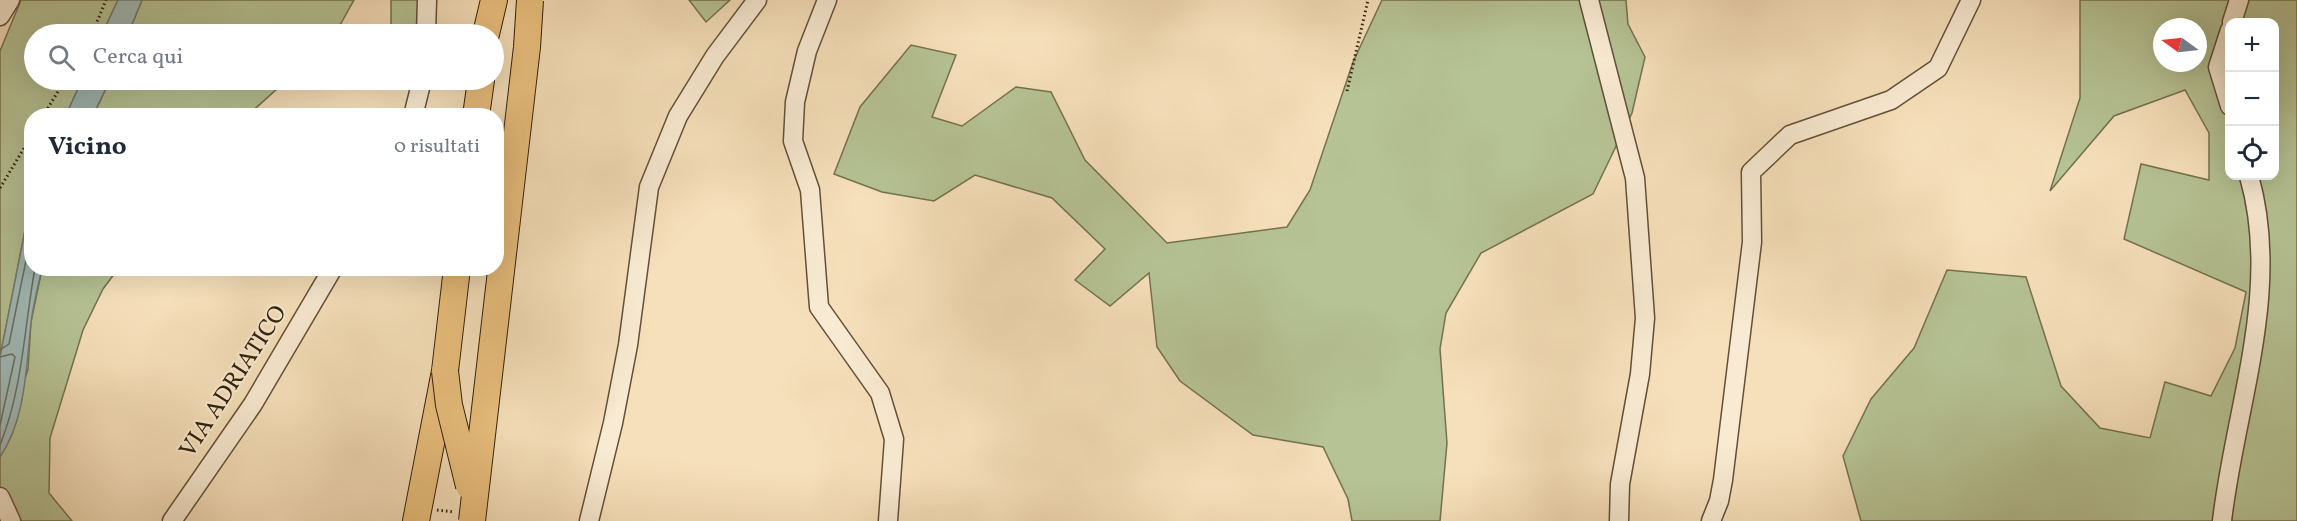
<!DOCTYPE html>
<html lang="it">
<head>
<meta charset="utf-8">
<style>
	body { margin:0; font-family:Vollkorn,serif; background:#f6f6f7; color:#1f2937 }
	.controls { position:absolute; right:18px; top:18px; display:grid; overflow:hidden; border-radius:12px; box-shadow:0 6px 24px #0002 }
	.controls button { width:54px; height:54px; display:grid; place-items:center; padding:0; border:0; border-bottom:2px solid #e0e1e3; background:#fff; color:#1f2937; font:30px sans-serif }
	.compass { position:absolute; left:2153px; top:18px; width:54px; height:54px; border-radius:50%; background:#fff; box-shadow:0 6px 24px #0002; rotate:285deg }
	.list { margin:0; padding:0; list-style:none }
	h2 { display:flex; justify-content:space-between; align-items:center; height:78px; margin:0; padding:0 24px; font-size:26px }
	h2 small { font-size:20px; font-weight:400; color:#747a83 }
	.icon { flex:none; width:33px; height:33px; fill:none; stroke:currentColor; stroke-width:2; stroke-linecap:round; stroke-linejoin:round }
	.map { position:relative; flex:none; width:2297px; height:521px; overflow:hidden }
	.search { position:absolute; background:#fff; box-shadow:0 6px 24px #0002; left:24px; top:24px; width:480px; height:66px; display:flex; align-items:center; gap:15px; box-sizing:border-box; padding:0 21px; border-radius:33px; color:#747a83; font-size:22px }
	.panel { position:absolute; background:#fff; box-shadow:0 6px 24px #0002; left:24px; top:108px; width:480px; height:168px; border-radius:24px }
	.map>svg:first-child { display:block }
</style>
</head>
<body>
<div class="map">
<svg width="2297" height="521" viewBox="0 0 2297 521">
	<rect width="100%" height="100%" fill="#f6e0bb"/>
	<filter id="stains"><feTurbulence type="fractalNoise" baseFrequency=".00333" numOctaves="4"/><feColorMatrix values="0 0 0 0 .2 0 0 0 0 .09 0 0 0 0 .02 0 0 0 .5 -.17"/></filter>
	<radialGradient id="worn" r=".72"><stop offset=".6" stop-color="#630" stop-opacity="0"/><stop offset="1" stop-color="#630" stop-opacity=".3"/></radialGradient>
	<!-- green -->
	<g fill="#b6c395" stroke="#74724f" stroke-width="1.5" fill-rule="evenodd">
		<polygon points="21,0 118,0 102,34 34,34 34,80 82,80 66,115 32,116 31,200 0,357 0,51"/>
		<polygon points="142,0 354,0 335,34 128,34"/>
		<polygon points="391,0 423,0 425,34 391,34"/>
		<polygon points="689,0 730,0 706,22"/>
		<polygon points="1382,0 1626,0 1628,24 1645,57 1632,113 1593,194 1481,253 1446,313 1440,349 1447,443 1440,521 1352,521 1348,499 1323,447 1253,435 1180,381 1157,347 1149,273 1110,306 1075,280 1105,249 1052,198 975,175 934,201 882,192 834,174 860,107 911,45 956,55 932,117 962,126 1016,87 1051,92 1085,160 1167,243 1287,227 1310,190 1353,62"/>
		<path d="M2080,0H2297V521H1861L1843,456L1871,399L1914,348L1947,270L2026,277L2061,386L2100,428L2150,438L2165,382L2211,396L2235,348L2246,292L2124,239L2141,164L2209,180V133L2185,90L2114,116L2050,191L2080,98ZM2230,22H2274V176H2230ZM2162,27H2198V63H2162Z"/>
		<polygon points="110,80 306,80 277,89 248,115 93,116"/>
		<polygon points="42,269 118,269 103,289 83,330 50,438 49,493 72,521 0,521 0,457 28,369 31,322"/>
	</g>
	<!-- water -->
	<g fill="#a0bbba" stroke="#747d73" stroke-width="1.5">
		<polygon points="118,0 142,0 128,34 102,34"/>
		<polygon points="82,80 110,80 93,115 66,115"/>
		<path d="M31,200L32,268L42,269C38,286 33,305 31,323C26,367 26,419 0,457V357Z"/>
	</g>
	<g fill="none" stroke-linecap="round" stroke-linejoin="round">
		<!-- shore -->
		<g stroke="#686e62" stroke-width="1.5">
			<polyline points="0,350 9,344 32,231"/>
			<polyline points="0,357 12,354 15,357 0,425"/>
			<path d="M0,445C23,388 24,328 35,268"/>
		</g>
		<!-- minor casing -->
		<g stroke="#625136" stroke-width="21">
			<g id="minor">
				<polyline points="827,0 807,51 795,102 793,141 810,190 819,307 880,393 894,439 888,521"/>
				<polyline points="1589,0 1635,178 1645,318 1640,374 1620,484 1619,521"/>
				<polyline points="0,16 10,0"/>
				<polyline points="2232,22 2239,0"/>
				<polyline points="2230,30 2218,67 2230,106"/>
				<polyline points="426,34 427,0"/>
				<polyline points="413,116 422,80"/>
				<polyline points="0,497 11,521"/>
				<polyline points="172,521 253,404 333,268"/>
				<polyline points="589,521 613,423 628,345 649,187 678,116 715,56 757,0"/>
				<polyline points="1711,521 1719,501 1723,480 1752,242 1751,172 1790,135 1891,100 1938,68 1971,0"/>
				<path d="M2222,521C2235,407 2282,291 2249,176"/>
			</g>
		</g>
		<!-- highway casing -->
		<g stroke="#312109" stroke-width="28">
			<g id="highway">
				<polyline points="486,34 494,0"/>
				<polyline points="476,116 481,80"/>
				<polyline points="416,521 445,371 457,268"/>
			</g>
		</g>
		<!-- path -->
		<g stroke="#312109" stroke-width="3" stroke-dasharray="1.5 3" stroke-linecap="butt">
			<polyline points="92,34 106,0"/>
			<polyline points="1347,91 1368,0"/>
			<polyline points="43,116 65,80"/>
			<polyline points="0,188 32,135"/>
			<polyline points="437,510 454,512"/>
		</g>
		<!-- minor -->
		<use href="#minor" stroke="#f9ebd3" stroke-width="18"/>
		<!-- highway -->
		<use href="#highway" stroke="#ebc07e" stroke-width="26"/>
		<!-- highway-bridge casing -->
		<g stroke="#312109" stroke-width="28" stroke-linecap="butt">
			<g id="highway-bridge">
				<polyline points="445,371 449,405 469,486"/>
				<polyline points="472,521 527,47 530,0"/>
			</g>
		</g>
		<!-- highway-bridge -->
		<use href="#highway-bridge" stroke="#ebc07e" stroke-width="26"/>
	</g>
	<g text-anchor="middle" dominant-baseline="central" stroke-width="4.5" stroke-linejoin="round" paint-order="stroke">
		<!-- street labels -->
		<g font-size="24" fill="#312109" stroke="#f9ebd3">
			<text transform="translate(234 382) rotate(-57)">VIA ADRIATICO</text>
		</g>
	</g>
	<rect width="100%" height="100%" filter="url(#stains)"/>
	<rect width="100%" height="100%" fill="url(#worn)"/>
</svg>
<div class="controls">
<button>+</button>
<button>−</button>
<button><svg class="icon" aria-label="locate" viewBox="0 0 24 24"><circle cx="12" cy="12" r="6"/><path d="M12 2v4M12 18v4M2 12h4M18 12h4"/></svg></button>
</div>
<svg class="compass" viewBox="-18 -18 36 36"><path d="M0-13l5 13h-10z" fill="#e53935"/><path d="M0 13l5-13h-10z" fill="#747a83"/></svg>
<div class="search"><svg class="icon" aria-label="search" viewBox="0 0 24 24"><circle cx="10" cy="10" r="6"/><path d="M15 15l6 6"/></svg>Cerca qui</div>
<section class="panel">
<h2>Vicino<small>0 risultati</small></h2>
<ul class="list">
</ul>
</section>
</div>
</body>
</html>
